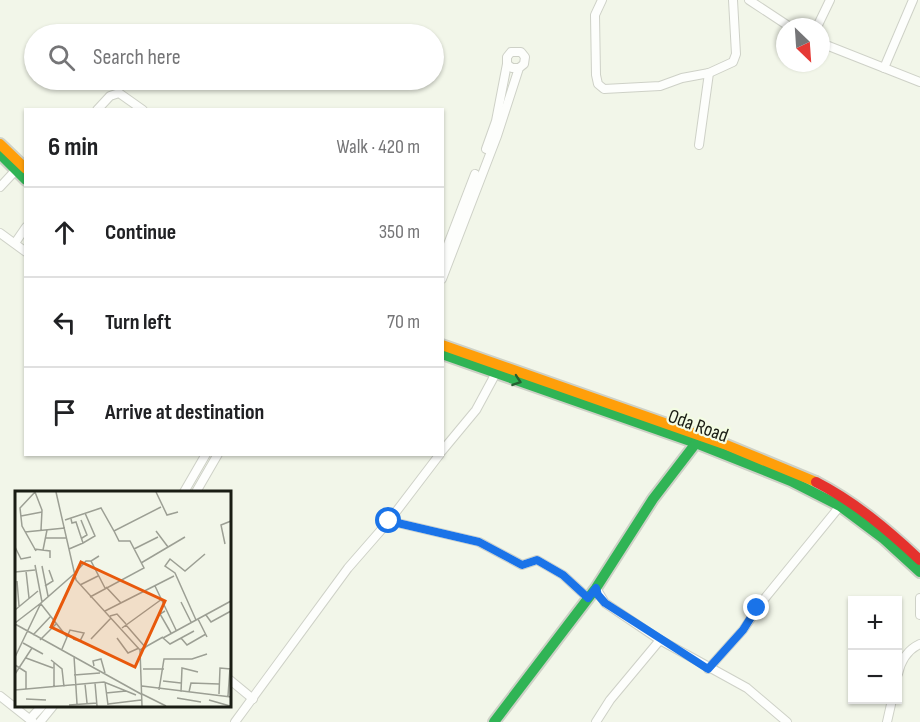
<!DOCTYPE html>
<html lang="en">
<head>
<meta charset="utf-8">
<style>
	body { margin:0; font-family:"Sofia Sans Condensed",sans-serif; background:#f6f6f6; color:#202124 }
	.controls { position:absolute; right:18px; bottom:18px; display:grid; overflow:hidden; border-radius:0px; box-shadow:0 2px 4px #0004 }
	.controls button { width:54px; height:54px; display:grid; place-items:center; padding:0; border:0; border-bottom:2px solid #e0e0e0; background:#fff; color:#202124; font:30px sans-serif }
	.compass { position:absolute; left:776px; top:18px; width:54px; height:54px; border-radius:50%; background:#fff; box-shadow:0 2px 4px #0004; rotate:155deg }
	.stop { position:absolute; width:18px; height:18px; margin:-14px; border:4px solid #1a73e8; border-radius:50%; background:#fff }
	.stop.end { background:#1a73e8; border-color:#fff; box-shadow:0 2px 6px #0008 }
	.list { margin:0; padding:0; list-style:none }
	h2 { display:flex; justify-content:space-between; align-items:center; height:78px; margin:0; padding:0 24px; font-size:26px }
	h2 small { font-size:20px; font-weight:400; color:#757577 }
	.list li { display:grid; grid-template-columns:39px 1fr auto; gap:18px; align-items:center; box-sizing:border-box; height:90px; padding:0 24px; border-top:2px solid #e0e0e0 }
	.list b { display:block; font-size:22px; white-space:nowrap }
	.list em { font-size:20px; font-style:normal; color:#757577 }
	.icon { flex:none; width:33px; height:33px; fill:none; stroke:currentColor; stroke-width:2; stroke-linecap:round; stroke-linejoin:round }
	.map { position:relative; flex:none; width:920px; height:722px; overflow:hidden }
	.search { position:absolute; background:#fff; box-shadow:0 2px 4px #0004; left:24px; top:24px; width:420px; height:66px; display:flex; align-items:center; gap:15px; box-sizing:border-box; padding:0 21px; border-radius:33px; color:#757577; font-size:22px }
	.panel { position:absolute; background:#fff; box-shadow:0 2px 4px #0004; left:24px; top:108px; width:420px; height:348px; border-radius:0px }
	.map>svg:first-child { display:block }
</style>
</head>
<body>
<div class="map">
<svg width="920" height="722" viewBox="0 0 920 722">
	<rect width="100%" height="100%" fill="#f2f6e9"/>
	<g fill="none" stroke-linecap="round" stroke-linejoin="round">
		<!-- street casing -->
		<g stroke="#ced1c7" stroke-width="10">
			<g id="street">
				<polyline points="602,0 595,15 596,75 598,84 604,89 660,86 682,78 709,73 733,62 736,54 733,0"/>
				<polyline points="749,0 790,27"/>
				<polyline points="817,27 830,0"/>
				<polyline points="821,43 920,82"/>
				<polyline points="884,68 913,0"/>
				<polyline points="97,110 110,96 119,93 143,110"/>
				<polyline points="699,145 709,73"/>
				<polyline points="486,149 496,121 507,64"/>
				<polyline points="0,187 15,171"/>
				<polyline points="0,233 26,252"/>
				<polyline points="15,243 26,227"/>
				<polyline points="442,260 475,174"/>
				<polyline points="442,279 497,136 519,68 524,64 525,57 521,52 511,52 507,57 507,64 512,68 519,68"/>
				<polyline points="442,451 476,410 496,373"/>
				<polyline points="184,492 206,454"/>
				<polyline points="196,492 218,454"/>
				<polyline points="389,521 479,542 522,565 537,560 563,575 588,598"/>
				<polyline points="596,588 605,603 660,640 747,688 787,722"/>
				<polyline points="920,598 920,615"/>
				<polyline points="708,669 743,630 765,598 840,506"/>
				<path d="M898,674C901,660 907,650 920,644"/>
				<polyline points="230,680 253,699"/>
				<polyline points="0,696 33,722"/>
				<polyline points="30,719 42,706"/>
				<polyline points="40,722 53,706"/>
				<polyline points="235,722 348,568 389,521 440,454"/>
				<polyline points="596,722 610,700 660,640"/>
				<polyline points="887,722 892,700"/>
			</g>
		</g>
		<!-- fast casing -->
		<g stroke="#ced1c7" stroke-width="14">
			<g id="fast">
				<polyline points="0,154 26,180"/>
				<polyline points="442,354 696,443 791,481 840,506 884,539 920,572"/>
				<polyline points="494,722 596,588 653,499 696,443"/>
			</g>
		</g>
		<!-- slow casing -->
		<g stroke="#ced1c7" stroke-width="14">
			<g id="slow">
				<polyline points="0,144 26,169"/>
				<polyline points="442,345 724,444 816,482"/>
			</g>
		</g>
		<!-- jam casing -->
		<g stroke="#ced1c7" stroke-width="14">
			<path id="jam" d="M816,482C855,502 888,530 920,560"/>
		</g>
		<!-- street -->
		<use href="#street" stroke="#fdfefc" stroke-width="8"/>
		<!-- fast -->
		<use href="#fast" stroke="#30b455" stroke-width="10"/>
		<!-- slow -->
		<use href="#slow" stroke="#ff9f0a" stroke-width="10"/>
		<!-- jam -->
		<use href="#jam" stroke="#e5322d" stroke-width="10"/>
	</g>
	<!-- one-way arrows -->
	<defs><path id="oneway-chevron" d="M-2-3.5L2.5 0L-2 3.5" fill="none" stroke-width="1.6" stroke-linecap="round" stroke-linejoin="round" transform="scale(1.5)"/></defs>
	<use stroke="#246131" href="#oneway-chevron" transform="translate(517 381) rotate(19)"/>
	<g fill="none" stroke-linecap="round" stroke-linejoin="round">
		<!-- route -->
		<polyline stroke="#1a73e8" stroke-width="8" points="389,521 479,542 522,565 537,560 563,575 588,598 596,588 598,595 605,603 708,669 743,630 757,608"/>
	</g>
	<g text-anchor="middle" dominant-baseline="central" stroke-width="4.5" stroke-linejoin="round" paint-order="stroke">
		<!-- street labels -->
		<g font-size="20" fill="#1a1d14" stroke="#f3fce3">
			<text transform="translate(698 426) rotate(20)">Oda Road</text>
		</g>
	</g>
	<!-- overview -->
	<g transform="translate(15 491)">
		<rect width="216" height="216" fill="#f2f6e9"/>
		<path fill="none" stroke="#9c9f94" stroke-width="1.5" d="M20,1L5,17L7,35L21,60M20,1L27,19L26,39M41,1L61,89L125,159L127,215M141,1L152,24L163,21M6,25L27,21M50,29L86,17L99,40L146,16M66,29L72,44L67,47M141,40L153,56M10,41L50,37M30,47H51M68,52L80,45L70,22M210,53L206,34L216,30M0,56L6,68L16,66M19,58L35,60V67M54,58L68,52L61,31L57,32L56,28M119,58L143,46M28,59L32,39M84,65L76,70L90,97M126,72L170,46M20,74L27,111M27,75L33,105M11,80L14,107M0,81L20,79M59,83L71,70H76M2,90L4,115M65,94L83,85M30,95L38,90L34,79M140,95L161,139M91,96L106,112M75,106L129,77L115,50H104L99,40M166,111L176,131M26,113L52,146M0,119L23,100M90,120L159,85M150,120L145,123L156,142M191,124L196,131L216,120M95,125L102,123L111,133M183,128L192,146M181,129L160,82L150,75L155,68L170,80L190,63M0,132L26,112M0,133L126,203M111,134L131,157M107,137L147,108M179,140L155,153L148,147L216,110M18,144L36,125M102,147L113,162L124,157M166,147L172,154L191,143M76,148L96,127M25,149L42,132M8,152L28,163M47,158L55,139L69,142L65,150L58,148M125,159L148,146M59,165L62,213M0,166L26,112L59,83M11,167L38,177M36,169L47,178L49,196M0,174L11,181V199M79,175L78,170L86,168L90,182M128,178H149M0,183L17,157M59,184L85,182M148,190L166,192M90,191L93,214M80,192L82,215M70,193L72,212M127,195L216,206M39,197V172M0,199L89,191L121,204M144,199L149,168H177L192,163M166,201L167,177L183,181M174,201L176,192L204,193M91,202L111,200M127,203L151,215M204,203L205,177L216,178M213,205L215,177M162,207L186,211M11,208L31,209M194,209L215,215M93,213L126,209M54,214L82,212"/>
		<path fill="#e8590c" fill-opacity="0.15" stroke="#e8590c" stroke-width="3" d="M66,71L150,110L120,176L36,136Z"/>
		<rect width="216" height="216" fill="none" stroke="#1a1d14" stroke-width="3"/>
	</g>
</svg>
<div class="controls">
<button>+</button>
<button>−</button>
</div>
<svg class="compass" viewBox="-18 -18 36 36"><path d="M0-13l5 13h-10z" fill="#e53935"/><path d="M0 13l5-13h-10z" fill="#757577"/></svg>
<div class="stop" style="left:389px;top:521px"></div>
<div class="stop end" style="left:757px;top:608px"></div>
<div class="search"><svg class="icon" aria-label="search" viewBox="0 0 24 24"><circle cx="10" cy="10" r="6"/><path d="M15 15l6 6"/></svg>Search here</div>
<section class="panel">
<h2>6 min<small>Walk · 420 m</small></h2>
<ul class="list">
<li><svg class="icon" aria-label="ahead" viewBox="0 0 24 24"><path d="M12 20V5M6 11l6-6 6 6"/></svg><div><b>Continue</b></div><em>350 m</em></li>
<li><svg class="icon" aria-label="left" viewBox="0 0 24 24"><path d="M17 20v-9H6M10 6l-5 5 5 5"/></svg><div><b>Turn left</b></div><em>70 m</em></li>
<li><svg class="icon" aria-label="arrive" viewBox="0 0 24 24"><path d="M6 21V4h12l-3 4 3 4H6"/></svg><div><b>Arrive at destination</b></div></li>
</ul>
</section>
</div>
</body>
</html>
